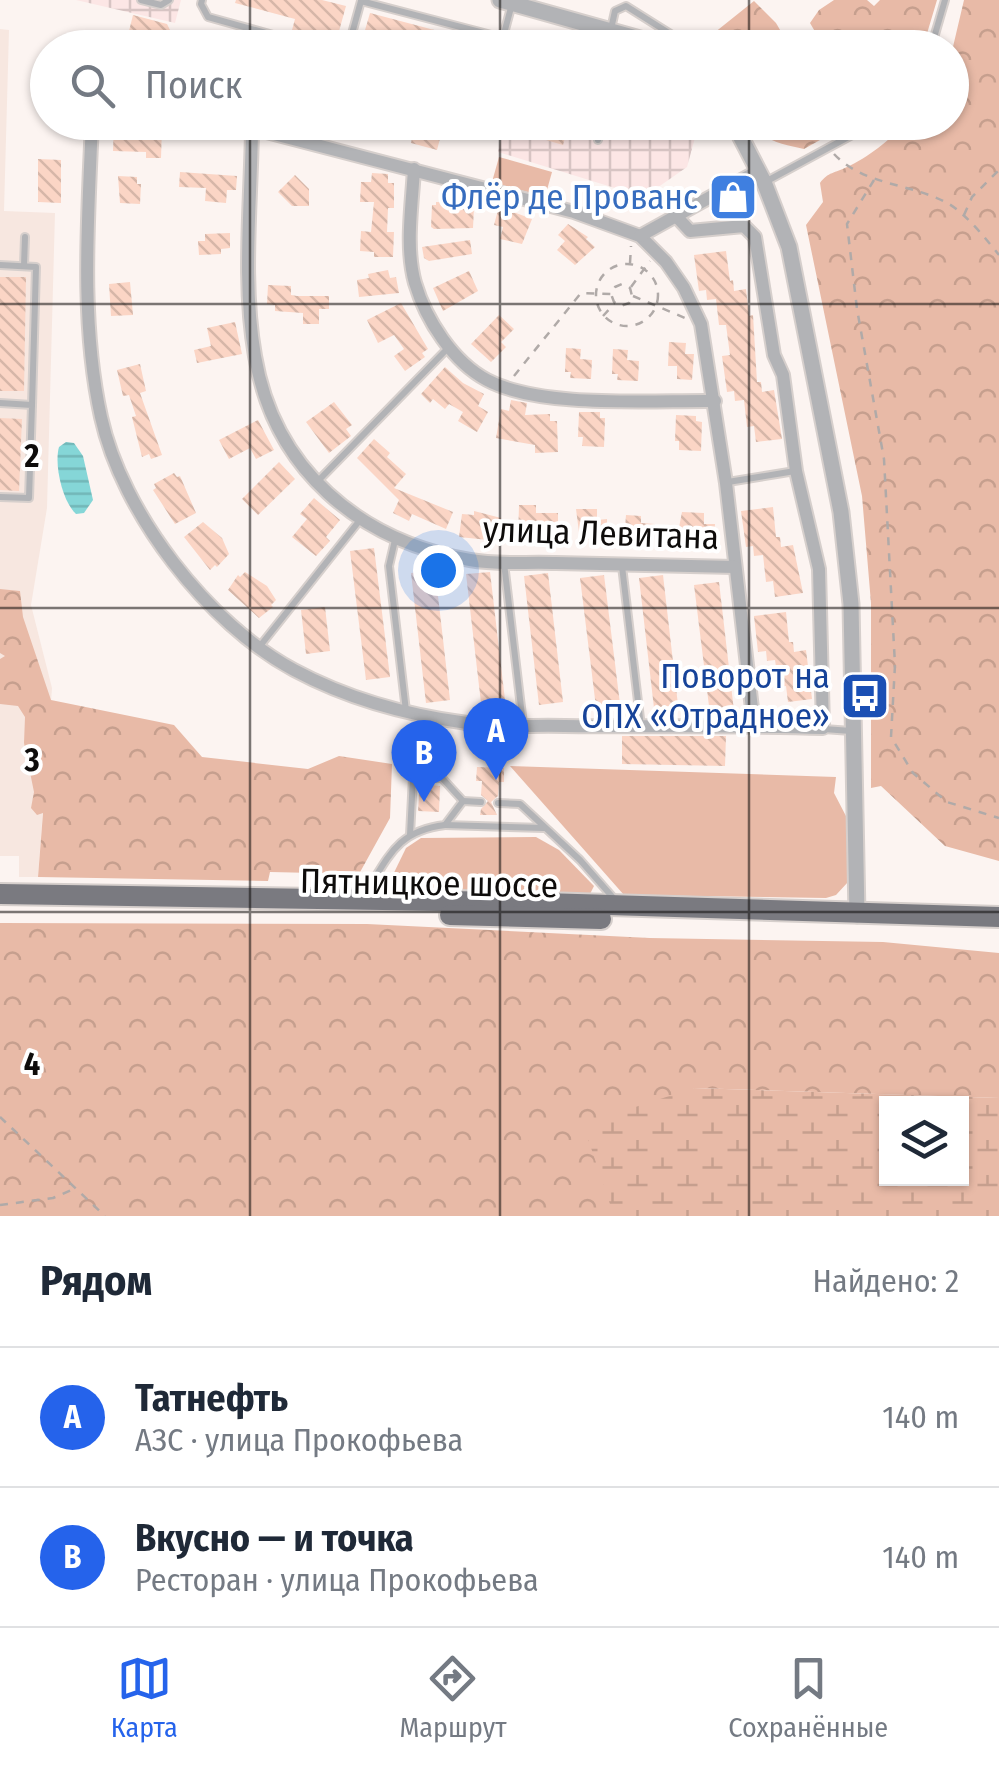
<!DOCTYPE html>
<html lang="ru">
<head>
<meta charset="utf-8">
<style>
	body { margin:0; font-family:"Fira Sans Condensed",sans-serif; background:#f6f6f7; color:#1f2937 }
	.controls { position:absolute; right:30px; bottom:30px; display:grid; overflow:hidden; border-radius:0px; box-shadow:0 2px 8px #0004 }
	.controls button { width:90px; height:90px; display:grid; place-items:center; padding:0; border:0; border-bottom:2px solid #e0e1e3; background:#fff; color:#1f2937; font:50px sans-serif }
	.you { position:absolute; left:438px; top:570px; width:35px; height:35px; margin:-25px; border:8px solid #fff; border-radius:50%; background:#1a73e8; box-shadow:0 0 0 15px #1a73e833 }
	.badge { display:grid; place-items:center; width:65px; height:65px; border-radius:50%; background:#2563eb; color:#fff; font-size:32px; font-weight:700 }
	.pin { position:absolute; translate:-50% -82px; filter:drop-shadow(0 2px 5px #0008) }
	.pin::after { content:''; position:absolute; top:52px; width:35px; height:30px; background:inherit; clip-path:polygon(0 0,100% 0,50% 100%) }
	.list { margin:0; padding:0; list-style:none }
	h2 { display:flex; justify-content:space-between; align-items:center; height:130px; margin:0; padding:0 40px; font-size:42px }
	h2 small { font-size:32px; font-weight:400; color:#747a83 }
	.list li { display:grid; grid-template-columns:65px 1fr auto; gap:30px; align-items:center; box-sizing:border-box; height:140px; padding:0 40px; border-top:2px solid #e0e1e3 }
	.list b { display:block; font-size:38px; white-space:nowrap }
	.list p { margin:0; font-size:32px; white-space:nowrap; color:#747a83 }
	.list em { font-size:32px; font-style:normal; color:#747a83 }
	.icon { flex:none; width:55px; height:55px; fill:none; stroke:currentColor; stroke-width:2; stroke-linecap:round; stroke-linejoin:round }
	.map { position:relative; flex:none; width:999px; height:1216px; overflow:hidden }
	.search { position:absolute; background:#fff; box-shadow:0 2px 8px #0004; left:30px; right:30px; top:30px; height:110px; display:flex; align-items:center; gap:25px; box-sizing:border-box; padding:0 35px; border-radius:55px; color:#747a83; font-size:38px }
	.sheet { height:410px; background:#fff }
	nav { display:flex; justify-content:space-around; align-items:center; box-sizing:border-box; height:140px; border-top:2px solid #e0e1e3; background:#fff; font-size:28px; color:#747a83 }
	nav a { display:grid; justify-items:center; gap:5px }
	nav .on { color:#2563eb }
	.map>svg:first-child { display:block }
</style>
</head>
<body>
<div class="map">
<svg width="999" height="1216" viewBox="0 0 999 1216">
	<defs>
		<pattern id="industrial-grid" width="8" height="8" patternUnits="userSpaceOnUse" patternTransform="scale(2.5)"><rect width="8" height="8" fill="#fce6e5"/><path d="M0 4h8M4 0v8" fill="none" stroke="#d7c4c3"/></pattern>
		<pattern id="forest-crowns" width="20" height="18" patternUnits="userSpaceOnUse" patternTransform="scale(2.5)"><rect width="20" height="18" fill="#e8baa7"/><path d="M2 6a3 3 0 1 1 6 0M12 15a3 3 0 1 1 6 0" fill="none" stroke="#c69f8e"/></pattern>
		<pattern id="wetland-marsh" width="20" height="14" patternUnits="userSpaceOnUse" patternTransform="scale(2.5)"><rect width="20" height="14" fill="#e8baa7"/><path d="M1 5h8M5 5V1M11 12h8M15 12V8" fill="none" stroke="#c69f8e"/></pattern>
		<pattern id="water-rules" width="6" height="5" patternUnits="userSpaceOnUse" patternTransform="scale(2.5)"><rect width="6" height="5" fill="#85d6d7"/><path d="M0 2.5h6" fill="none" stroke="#72b6b7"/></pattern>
		<pattern id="building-back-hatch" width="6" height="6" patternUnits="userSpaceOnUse" patternTransform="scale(2.5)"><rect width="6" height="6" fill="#fbd5c5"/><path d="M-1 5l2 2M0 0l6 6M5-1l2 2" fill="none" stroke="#d6b6a8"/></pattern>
	</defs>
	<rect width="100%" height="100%" fill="#fcf4f1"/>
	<!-- built -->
	<polygon fill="#f7e7e0" points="0,29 9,30 4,211 55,213 47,508 31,605 52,688 38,877 19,877 19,856 0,856"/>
	<!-- industrial -->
	<g fill="url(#industrial-grid)">
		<polygon points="76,0 181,0 175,23"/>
		<polygon points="505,123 699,123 687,167 644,197 498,152"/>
	</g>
	<!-- green -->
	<g fill="#e8baa7">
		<polygon points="499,157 552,172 545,197 492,182"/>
		<polygon points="510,766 836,777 834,793 847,818 848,882 836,895 826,898 624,895"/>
		<polygon points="536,837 559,850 594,886 590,894 387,887 406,848 421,838"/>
	</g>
	<!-- forest -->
	<g fill="url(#forest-crowns)">
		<polygon points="834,0 867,0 874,6 880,0 937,0 923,47 824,47 810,23 819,10"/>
		<path d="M964,0H999V861L945,846L881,786L871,788V603L862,496L806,225L823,202L820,183C828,172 835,173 847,167C867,158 891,140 904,123L952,122V51Z"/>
		<polygon points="754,1 776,23 790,47 710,47 704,41"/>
		<path d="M753,123H850L804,149C785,145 763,142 753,123Z"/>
		<polygon points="0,589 20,591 23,617 51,700 174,725 202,757 308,769 339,756 392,764 390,818 359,874 270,872 268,881 38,877 43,813 37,815 31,808 34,792 24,743 25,717 18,706 0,704 0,659 5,656 0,653"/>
		<polygon points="0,923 367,924 650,938 883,942 999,953 999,1098 694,1088 614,1208 614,1216 0,1216"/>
	</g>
	<!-- wetland -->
	<path fill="url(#wetland-marsh)" fill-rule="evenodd" d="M694,1088L999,1098V1216H614L583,1124ZM886,1104H962V1178H886Z"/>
	<!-- water -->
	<path fill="url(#water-rules)" d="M66,442L74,443L83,456L93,500L84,513L76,514C62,501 54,464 59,447Z"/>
	<!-- building -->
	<g fill="url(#building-back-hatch)">
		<polygon points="236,0 322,0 346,6 336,42 292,30 295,19 235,3"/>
		<polygon points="370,13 491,45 490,48 405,48 363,37"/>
		<polygon points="133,15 167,24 172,34 169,48 153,48 143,34 129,31"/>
		<polygon points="114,122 141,122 141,126 162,128 161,158 146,158 146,152 113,151"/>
		<polygon points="306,122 378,122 374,138 339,127 337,134"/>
		<polygon points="408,122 443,127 437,150 411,143 412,138 404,136"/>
		<polygon points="530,122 567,130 563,145 526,134"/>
		<polygon points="38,159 61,160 61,203 38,202"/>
		<polygon points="180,172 237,176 236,190 227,190 226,203 205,201 206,188 179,187"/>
		<polygon points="372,173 388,174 388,183 394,183 394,208 388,208 387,232 394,232 393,257 374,257 374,252 360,251 361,231 371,232 374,202 360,202 361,182 371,182"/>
		<polygon points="295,175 309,189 309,206 292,206 278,192"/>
		<polygon points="118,176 137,177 137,184 141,184 140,204 120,203"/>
		<polygon points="436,202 468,203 468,206 474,207 473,228 434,229 431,227 432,205 436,205"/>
		<polygon points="498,210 507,213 508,210 532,219 522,244 500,239 503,227 494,225"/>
		<polygon points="568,224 588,237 586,239 595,247 575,265 557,250 565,241 558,235"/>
		<polygon points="230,233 230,248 221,249 221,254 199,255 198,241 205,241 205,234"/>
		<polygon points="470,240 472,254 429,261 424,258 422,247"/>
		<polygon points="726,251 730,281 733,280 734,291 746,289 749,316 753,315 757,382 761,382 762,392 774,390 782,439 756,442 754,426 747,427 744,400 735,401 734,391 727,392 722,356 730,355 726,325 719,325 716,299 707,300 706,290 699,291 694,255"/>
		<polygon points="388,270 390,278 396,277 399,293 359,297 357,280 369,278 368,274"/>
		<polygon points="469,271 478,291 443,311 433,288"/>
		<polygon points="0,277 26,277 24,391 0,391"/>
		<polygon points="130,282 133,315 111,316 109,284"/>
		<polygon points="268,285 291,286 291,295 297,296 329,296 329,309 319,309 319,324 303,324 303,313 275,311 275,305 267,304"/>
		<polygon points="401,303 428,349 422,353 425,357 405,371 394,356 404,349 394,335 378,343 367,320"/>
		<polygon points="499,315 514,329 501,342 506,347 491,362 471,344"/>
		<polygon points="235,322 242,354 197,363 194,350 211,346 207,328"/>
		<polygon points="669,342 686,343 685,354 694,354 692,380 677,379 677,366 668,366"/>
		<polygon points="566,348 581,349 580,359 592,360 591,379 570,378 571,372 565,372"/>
		<polygon points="613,349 628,350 627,360 639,361 638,381 617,380 618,374 612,374"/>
		<polygon points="140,364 146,391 140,393 162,455 151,459 149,454 142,457 132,417 136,416 129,395 123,396 117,370"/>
		<polygon points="445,367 463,383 484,394 478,406 488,412 477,432 458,421 463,412 449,404 445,409 433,399 430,403 421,394"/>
		<polygon points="511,400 527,403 525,415 550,414 550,421 557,421 558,452 535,453 535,445 496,438 501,409 509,411"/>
		<polygon points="334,402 352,425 346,429 351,436 329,453 306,422"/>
		<polygon points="579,412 600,412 600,418 605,418 604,447 582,446 583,437 578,437"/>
		<polygon points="676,415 696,416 696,421 702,422 701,451 679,450 679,441 675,441"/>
		<polygon points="0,418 22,419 19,491 0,490"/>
		<polygon points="258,420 274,450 256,459 250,448 229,459 219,440"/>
		<polygon points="374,439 390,453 387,457 406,474 394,488 453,512 446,529 412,514 409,521 393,513 399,500 357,458"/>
		<polygon points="279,462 295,479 258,515 242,499"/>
		<polygon points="174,473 177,477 180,476 196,513 175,524 153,490 156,488 154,484"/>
		<polygon points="314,498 340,520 326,537 330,541 316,556 292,537 307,519 300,514"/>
		<polygon points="519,505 536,505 536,513 558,513 558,538 526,541 526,538 518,538"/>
		<polygon points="773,507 776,537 780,537 781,547 793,545 803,593 775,597 773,581 766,582 763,555 754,556 753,546 746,547 741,511"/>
		<polygon points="576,509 597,509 597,520 607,519 607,540 580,540"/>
		<polygon points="474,511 501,518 498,541 459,537 462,514 474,515"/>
		<polygon points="682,512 704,513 704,524 715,524 714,540 676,543"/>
		<polygon points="626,515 641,516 641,523 655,524 653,543 624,540"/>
		<polygon points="203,522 222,538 229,554 217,567 215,565 210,570 184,537"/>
		<polygon points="374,548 390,677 366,680 350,551"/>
		<polygon points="435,570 450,700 426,703 411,573"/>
		<polygon points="245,572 267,586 276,600 271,605 273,607 259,618 228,590 238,575 240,577"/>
		<polygon points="490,572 505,700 481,703 466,574"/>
		<polygon points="548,573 563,702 539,705 524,576"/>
		<polygon points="604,575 620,704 596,707 580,578"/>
		<polygon points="663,575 678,705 654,708 639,578"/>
		<polygon points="719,582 734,711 710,714 694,585"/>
		<polygon points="325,607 330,651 306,654 301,610"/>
		<polygon points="786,612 789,642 793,642 794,652 806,650 812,699 788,702 786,686 779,687 775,660 767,661 766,651 758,652 754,616"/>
		<polygon points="622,736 726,736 725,766 622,764"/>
		<polygon points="477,767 504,768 504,782 499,782 498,796 491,802 497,815 480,815 481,809 488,801 481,795 482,781 476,781"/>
		<polygon points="420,784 440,786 439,812 418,811"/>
	</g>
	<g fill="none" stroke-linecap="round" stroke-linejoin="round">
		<!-- service casing -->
		<g stroke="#d6cfcc" stroke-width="10">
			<g id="service">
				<polyline points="141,0 161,5 169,0"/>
				<polyline points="202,0 201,4 208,17 320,48"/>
				<polyline points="361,1 503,38"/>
				<polyline points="611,29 615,11 626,6 680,40 681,48"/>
				<polyline points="348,48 361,1"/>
				<polyline points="500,48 512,4"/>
				<polyline points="931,48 945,0"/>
				<polyline points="598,140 603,122"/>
				<polyline points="767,181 876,122"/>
				<polyline points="0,265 36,267 32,405"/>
				<polyline points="24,266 25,237"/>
				<polyline points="0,403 32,405 29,498 0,497"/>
				<polyline points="317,482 448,348"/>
				<polyline points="728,482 795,471"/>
				<polyline points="395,540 389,566 406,711"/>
				<polyline points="504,563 523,724"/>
				<polyline points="622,566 641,727"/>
				<polyline points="260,646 360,520"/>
				<polyline points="824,729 851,731"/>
				<polyline points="498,803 520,804 580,860 616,901"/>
				<polyline points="445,825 544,828"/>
				<polyline points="410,835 413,777 442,778 463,801"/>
				<path d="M363,897C388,859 395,831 445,825L463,801L481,802"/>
			</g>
		</g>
		<!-- minor casing -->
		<g stroke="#d6cfcc" stroke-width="16">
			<g id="minor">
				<path d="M92,122C88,220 80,321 101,417C122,513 208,624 294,670C348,699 407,715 467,723C499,728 533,725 565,726C651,727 737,725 823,728L819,569L796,471L783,375L774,355L755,237L744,226L690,231L676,216"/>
				<polyline points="228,122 574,212 640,236 666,262 684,288 701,324 726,483 754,726"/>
				<path d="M252,129C251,204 242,282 255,356C274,469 359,541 470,560C497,565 526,562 553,563C614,564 675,566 735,567"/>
				<path d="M414,169C412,206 405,247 415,283C426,320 453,362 487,380C541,409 653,400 715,401"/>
				<polyline points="725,189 758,171"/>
				<polyline points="640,236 714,195"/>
			</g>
		</g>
		<!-- tertiary casing -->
		<g stroke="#d6cfcc" stroke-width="19">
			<g id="tertiary">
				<polyline points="500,0 672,48"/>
				<polyline points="733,122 764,182 789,247 841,512 851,604 857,915"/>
			</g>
		</g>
		<!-- primary casing -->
		<g stroke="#d6cfcc" stroke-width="24">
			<g id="primary">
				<polyline points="0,894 512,902 999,917"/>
				<polyline points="450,915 601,919"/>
			</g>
		</g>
		<!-- path -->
		<g stroke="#b0aaa8" stroke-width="2.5" stroke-dasharray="8 8" stroke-linecap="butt">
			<path d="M834,154C864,186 912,183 949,204C967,215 986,239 999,255"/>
			<polyline points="874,180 847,224 857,309 884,459 895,665 891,737 913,773 947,802 999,818"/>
			<polyline points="964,215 972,197 999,170"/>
			<polyline points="630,263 631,246"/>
			<circle cx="627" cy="295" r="31"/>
			<polyline points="631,287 650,261"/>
			<polyline points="633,296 685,318"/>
			<polyline points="603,316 614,304"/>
			<polyline points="514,376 581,293 611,294 615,287 622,284 630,288 632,296 629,303 621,306 614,302 611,294"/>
			<polyline points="0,1117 105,1216"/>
			<polyline points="0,1205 53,1198 74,1189"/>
		</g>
		<!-- service -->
		<use href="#service" stroke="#b2b3b6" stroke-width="6"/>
		<!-- minor -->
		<use href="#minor" stroke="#b2b3b6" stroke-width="12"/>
		<!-- tertiary -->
		<use href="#tertiary" stroke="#b2b3b6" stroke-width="15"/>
		<!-- primary -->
		<use href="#primary" stroke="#7a7a80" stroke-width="20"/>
	</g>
	<!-- grid -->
	<path fill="none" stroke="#0e0c0b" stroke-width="2.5" stroke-opacity="0.55" d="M250,0V48M500,0V48M749,0V48M250,122V1216M500,122V1216M749,122V1216M0,304H999M0,608H999M0,912H999"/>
	<!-- icons -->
	<defs>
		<g id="shop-square" transform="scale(2.5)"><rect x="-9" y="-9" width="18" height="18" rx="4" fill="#3f7fe0" stroke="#fff"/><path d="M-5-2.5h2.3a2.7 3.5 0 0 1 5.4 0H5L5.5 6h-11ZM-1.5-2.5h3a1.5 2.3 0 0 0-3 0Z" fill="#fff"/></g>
		<g id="bus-square" transform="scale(2.5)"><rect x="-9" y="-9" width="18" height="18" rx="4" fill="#1a4fb4" stroke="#fff"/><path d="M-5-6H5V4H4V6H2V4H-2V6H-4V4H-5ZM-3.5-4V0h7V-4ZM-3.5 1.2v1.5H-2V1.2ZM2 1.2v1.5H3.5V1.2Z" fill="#fff"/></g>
	</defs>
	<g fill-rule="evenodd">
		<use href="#shop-square" x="733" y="197"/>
		<use href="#bus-square" x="865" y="696"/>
	</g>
	<g text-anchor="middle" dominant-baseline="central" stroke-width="8" stroke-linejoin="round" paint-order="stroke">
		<!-- shop labels -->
		<g font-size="35" fill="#366cbe" stroke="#fff" text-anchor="end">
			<text x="698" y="197">Флёр де Прованс</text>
		</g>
		<!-- street labels -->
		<g font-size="35" fill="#0e0c0b" stroke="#fff">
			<text transform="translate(601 533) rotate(2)">улица Левитана</text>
			<text transform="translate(429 883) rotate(1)">Пятницкое шоссе</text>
		</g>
		<!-- transit labels -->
		<g font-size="35" fill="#164399" stroke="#fff" text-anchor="end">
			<text x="830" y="676">Поворот на<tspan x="830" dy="40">ОПХ «Отрадное»</tspan></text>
		</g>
	</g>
	<g font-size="32" text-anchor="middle" font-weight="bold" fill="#0e0c0b" stroke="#fff" stroke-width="8" stroke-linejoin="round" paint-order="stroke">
		<text x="32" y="467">2</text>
		<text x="32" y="771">3</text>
		<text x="32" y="1075">4</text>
	</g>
</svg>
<div class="controls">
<button><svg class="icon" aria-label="layers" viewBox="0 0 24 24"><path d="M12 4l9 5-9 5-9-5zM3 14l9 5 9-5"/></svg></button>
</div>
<div class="you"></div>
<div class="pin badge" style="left:496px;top:780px">A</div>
<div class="pin badge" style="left:424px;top:802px">B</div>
<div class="search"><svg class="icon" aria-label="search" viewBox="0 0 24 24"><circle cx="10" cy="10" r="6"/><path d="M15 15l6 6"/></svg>Поиск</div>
</div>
<section class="sheet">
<h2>Рядом<small>Найдено: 2</small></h2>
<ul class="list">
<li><span class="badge">A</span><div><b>Татнефть</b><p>АЗС · улица Прокофьева</p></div><em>140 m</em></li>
<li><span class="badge">B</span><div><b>Вкусно — и точка</b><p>Ресторан · улица Прокофьева</p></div><em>140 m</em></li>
</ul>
</section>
<nav>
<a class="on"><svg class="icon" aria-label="map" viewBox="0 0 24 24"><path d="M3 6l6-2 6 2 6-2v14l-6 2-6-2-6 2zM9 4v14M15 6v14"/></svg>Карта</a>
<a><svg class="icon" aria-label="directions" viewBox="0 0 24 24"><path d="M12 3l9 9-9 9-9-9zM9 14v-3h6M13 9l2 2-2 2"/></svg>Маршрут</a>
<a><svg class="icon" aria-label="saved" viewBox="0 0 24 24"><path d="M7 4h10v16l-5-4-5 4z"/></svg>Сохранённые</a>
</nav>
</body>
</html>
